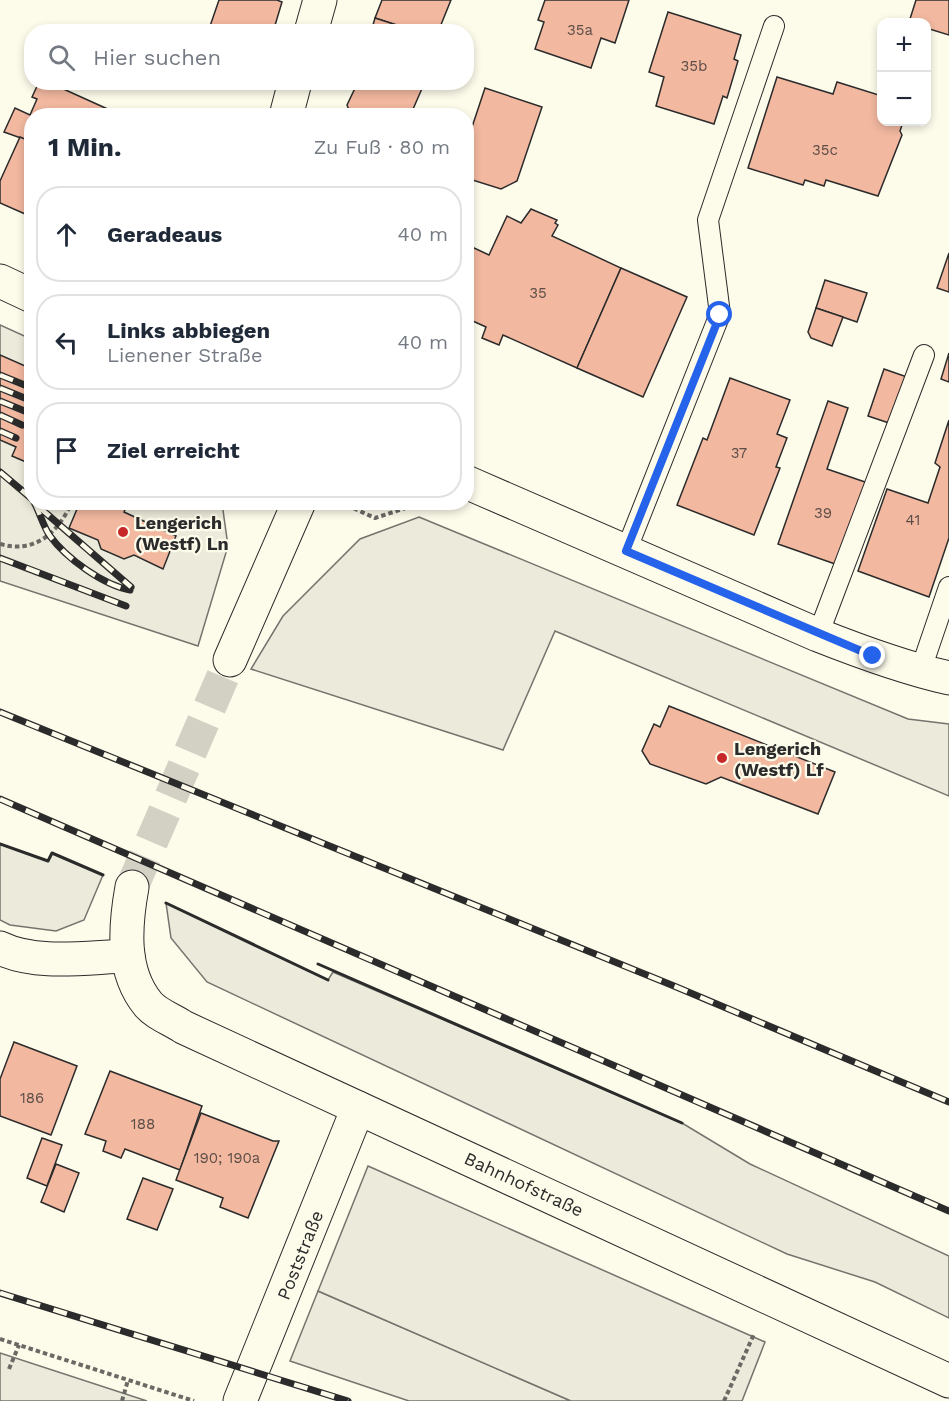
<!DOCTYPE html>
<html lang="de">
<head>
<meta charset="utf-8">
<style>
	body { margin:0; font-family:"Work Sans",sans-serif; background:#f6f6f7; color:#1f2937 }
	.controls { position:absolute; right:18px; top:18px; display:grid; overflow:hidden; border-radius:12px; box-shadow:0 3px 9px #0003 }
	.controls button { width:54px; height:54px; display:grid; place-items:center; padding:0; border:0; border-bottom:2px solid #e0e1e3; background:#fff; color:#1f2937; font:30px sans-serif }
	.stop { position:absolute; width:18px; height:18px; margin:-14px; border:4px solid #2563eb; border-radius:50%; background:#fff }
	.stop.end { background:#2563eb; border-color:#fff; box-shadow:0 2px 6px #0008 }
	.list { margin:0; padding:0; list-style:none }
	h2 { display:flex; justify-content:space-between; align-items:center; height:78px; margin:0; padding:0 24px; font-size:26px }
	h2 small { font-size:20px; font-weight:400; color:#747a83 }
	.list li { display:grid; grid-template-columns:39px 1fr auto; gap:18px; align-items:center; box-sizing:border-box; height:96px; margin:0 12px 12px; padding:0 12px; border:2px solid #e0e1e3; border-radius:24px }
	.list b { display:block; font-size:22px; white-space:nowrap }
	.list p { margin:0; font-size:20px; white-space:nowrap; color:#747a83 }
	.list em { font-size:20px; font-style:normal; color:#747a83 }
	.icon { flex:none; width:33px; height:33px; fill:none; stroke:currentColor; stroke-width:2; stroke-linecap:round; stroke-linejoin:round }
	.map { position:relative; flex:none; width:949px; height:1401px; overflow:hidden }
	.search { position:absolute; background:#fff; box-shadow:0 3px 9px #0003; left:24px; top:24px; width:450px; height:66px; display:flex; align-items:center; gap:15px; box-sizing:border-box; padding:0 21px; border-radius:24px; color:#747a83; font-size:22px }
	.panel { position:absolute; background:#fff; box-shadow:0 3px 9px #0003; left:24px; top:108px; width:450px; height:402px; border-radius:24px }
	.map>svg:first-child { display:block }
</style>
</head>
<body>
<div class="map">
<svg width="949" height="1401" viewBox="0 0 949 1401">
	<rect width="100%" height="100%" fill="#fdfbea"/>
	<!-- green -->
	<g fill="#ecebdb" stroke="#74746e" stroke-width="1.5">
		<polygon points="0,325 31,339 32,502 222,503 228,546 198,646 0,581"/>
		<polygon points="419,517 908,719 949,724 949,796 555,631 503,750 251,669 283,616 360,539"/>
		<polygon points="0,844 48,861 52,853 103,875 84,920 56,931 10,925 0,920"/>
		<polygon points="166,903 328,980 333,972 682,1123 750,1164 949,1256 949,1318 875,1282 787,1254 207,982 171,938"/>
		<polygon points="318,1291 571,1401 409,1401 290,1361"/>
	</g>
	<!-- parking -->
	<g fill="#eceadb" stroke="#74746e" stroke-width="1.5">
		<polygon points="368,1166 765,1342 742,1401 571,1401 318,1291"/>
		<polygon points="0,1353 147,1401 0,1401"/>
	</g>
	<!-- building -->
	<g fill="#f2b8a0" stroke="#2b2b2b" stroke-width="1.5">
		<polygon points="219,0 277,0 282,2 273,32 208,32"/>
		<polygon points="382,0 451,0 438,32 418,32 375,18"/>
		<polygon points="545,0 629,0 615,43 601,38 591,68 535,49 544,22 538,20"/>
		<polygon points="916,0 949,0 949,35 926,28 926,22 909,22"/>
		<polygon points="668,12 741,35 734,59 738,61 727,98 723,96 714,124 656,106 664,77 649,72"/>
		<polygon points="375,18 418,32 371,32"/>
		<polygon points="777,77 833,94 837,82 882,96 882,122 903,122 900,131 902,135 878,196 826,180 824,186 805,180 803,185 748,168"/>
		<polygon points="39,82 48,82 112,111 110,116 32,116 32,142 4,132 15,108 30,115 37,99 32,97"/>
		<polygon points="358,82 419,82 424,84 410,116 365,116 349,110 347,105"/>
		<polygon points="485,88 542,107 517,181 501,189 466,178 466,145"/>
		<polygon points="20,137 32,142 32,217 0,203 0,181"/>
		<polygon points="531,209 557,220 555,223 558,225 552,236 621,268 577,368 503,335 499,345 482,338 486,327 466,318 466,259 472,247 489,255 507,216 521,223"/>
		<polygon points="949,253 949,292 937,288"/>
		<polygon points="621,268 687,297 643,397 577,368"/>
		<polygon points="825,280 867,293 857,322 816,308"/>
		<polygon points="816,308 843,317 832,346 811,338 808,332"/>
		<polygon points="949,353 949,382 941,379"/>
		<polygon points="0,355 32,369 32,450 26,462 12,456 16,447 0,440"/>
		<polygon points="884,369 907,377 892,424 868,416"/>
		<polygon points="730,378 790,400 777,434 787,438 776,467 780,468 754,535 677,505 703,438 707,440"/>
		<polygon points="828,401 848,408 827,469 868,483 838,565 778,544"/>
		<polygon points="949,420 949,538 929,597 858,571 887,489 928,503 940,467 935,463"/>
		<polygon points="80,502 121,502 127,505 124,512 176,536 163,569 134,555 124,559 101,549 98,540 69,528"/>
		<polygon points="669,706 835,772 818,814 721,777 706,784 650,764 642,751 654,724 660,727"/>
		<polygon points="14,1042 77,1066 51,1135 0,1116 0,1079"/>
		<polygon points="110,1071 202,1106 180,1170 125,1149 121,1158 103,1151 106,1141 85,1134"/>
		<polygon points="201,1113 273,1141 279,1141 248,1218 220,1207 223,1198 176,1180"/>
		<polygon points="42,1138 62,1145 47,1186 27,1178"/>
		<polygon points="56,1164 79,1173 64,1212 41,1202"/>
		<polygon points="143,1178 173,1189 157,1230 127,1219"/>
	</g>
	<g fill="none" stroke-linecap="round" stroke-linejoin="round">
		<!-- minor-tunnel -->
		<polyline stroke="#d3d1c4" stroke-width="33" stroke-dasharray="33 16" stroke-linecap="butt" points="132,887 230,660"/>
		<!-- service casing -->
		<g stroke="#2b2b2b" stroke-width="22">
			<g id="service">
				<polyline points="626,551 720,314 708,220 774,26"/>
				<polyline points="818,635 924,355"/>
				<polyline points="920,672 949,587"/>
			</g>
		</g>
		<!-- minor casing -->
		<g stroke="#2b2b2b" stroke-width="35">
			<g id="minor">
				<polyline points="311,32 320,0"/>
				<polyline points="286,116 295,82"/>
				<polyline points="230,660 299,502"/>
				<path d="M132,887C125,926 121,971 148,1004C156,1014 173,1020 183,1027L949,1381"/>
				<path d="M0,948C37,966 88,957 128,956"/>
				<polyline points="240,1401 358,1108"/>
			</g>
		</g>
		<!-- tertiary casing -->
		<g stroke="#2b2b2b" stroke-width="35">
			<g id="tertiary">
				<polyline points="0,281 32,296"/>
				<path d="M466,482L818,635C861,652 904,668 949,678"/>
			</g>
		</g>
		<!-- path -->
		<g stroke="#6a6964" stroke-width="4" stroke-dasharray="4.5 3" stroke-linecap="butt">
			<polyline points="340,502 375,518 421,503 435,508"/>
			<path d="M0,544C35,554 58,533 72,502"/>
			<polyline points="0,1339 194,1401"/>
			<polyline points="9,1369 19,1345"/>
			<polyline points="122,1401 128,1380"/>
			<polyline points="724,1401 754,1334"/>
		</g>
		<!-- service -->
		<use href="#service" stroke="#fdfbea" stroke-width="20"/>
		<!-- minor -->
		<use href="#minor" stroke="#fdfbea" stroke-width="33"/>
		<!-- tertiary -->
		<use href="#tertiary" stroke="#fdfbea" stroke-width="33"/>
		<!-- rail casing -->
		<g stroke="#2b2b2b" stroke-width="7">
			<g id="rail">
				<polyline points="0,375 32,388"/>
				<polyline points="0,388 32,401"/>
				<polyline points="0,401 32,414"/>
				<polyline points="0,415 22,425"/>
				<polyline points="0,431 16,438"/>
				<polyline points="0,472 32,499"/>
				<path d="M34,502C40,513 43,526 50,536C66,558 103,585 130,590"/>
				<polyline points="39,507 131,587"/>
				<polyline points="0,558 126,606"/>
				<polyline points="0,712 674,986 949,1102"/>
				<polyline points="0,799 949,1211"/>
				<polyline points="0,1293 348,1401"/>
			</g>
		</g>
		<!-- rail -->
		<use href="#rail" stroke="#fdfbea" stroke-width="4.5" stroke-dasharray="14" stroke-linecap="butt"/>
		<!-- wall -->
		<g stroke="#2b2b2b" stroke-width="3">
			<polyline points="0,844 48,861 52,853 103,875"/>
			<polyline points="166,903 328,980"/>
			<polyline points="318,964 682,1123"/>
		</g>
	</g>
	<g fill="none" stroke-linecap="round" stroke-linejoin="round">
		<!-- route -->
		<polyline stroke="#2563eb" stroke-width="8" points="720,315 626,551 873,656"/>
	</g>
	<!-- markers -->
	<g fill="#c62828" stroke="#fdfbea" stroke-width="2">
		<circle cx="123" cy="532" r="6"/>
		<circle cx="722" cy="758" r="6"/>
	</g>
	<g text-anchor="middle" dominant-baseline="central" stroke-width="4.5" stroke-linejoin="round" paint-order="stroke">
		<!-- number labels -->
		<g font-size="15" fill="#5d4e48">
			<text x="580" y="30">35a</text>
			<text x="694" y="66">35b</text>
			<text x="825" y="150">35c</text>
			<text x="538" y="293">35</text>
			<text x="739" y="453">37</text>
			<text x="823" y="513">39</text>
			<text x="913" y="520">41</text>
			<text x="32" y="1098">186</text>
			<text x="143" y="1124">188</text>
			<text x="227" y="1158">190; 190a</text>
		</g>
		<!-- poi labels -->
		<g font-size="18" font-weight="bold" fill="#2b2b2b" stroke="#fdfbea" text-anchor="start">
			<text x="135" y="522">Lengerich<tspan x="135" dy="21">(Westf) Ln</tspan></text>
			<text x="734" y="748">Lengerich<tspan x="734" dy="21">(Westf) Lf</tspan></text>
		</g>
		<!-- street labels -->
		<g font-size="18" fill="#2b2b2b" stroke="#fdfbea">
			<text transform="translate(524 1184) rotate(25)">Bahnhofstraße</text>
			<text transform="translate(300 1255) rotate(-68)">Poststraße</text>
		</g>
	</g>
</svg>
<div class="controls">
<button>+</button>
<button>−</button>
</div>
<div class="stop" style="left:720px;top:315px"></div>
<div class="stop end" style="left:873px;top:656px"></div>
<div class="search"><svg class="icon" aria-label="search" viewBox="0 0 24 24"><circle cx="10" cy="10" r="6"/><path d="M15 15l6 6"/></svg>Hier suchen</div>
<section class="panel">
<h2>1 Min.<small>Zu Fuß · 80 m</small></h2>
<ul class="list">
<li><svg class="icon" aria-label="ahead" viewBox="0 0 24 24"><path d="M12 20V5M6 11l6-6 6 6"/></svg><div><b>Geradeaus</b></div><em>40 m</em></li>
<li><svg class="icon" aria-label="left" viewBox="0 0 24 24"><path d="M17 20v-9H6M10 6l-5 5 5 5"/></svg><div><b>Links abbiegen</b><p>Lienener Straße</p></div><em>40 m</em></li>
<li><svg class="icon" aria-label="arrive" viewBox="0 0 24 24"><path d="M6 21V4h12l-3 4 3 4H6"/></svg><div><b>Ziel erreicht</b></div></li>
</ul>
</section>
</div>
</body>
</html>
